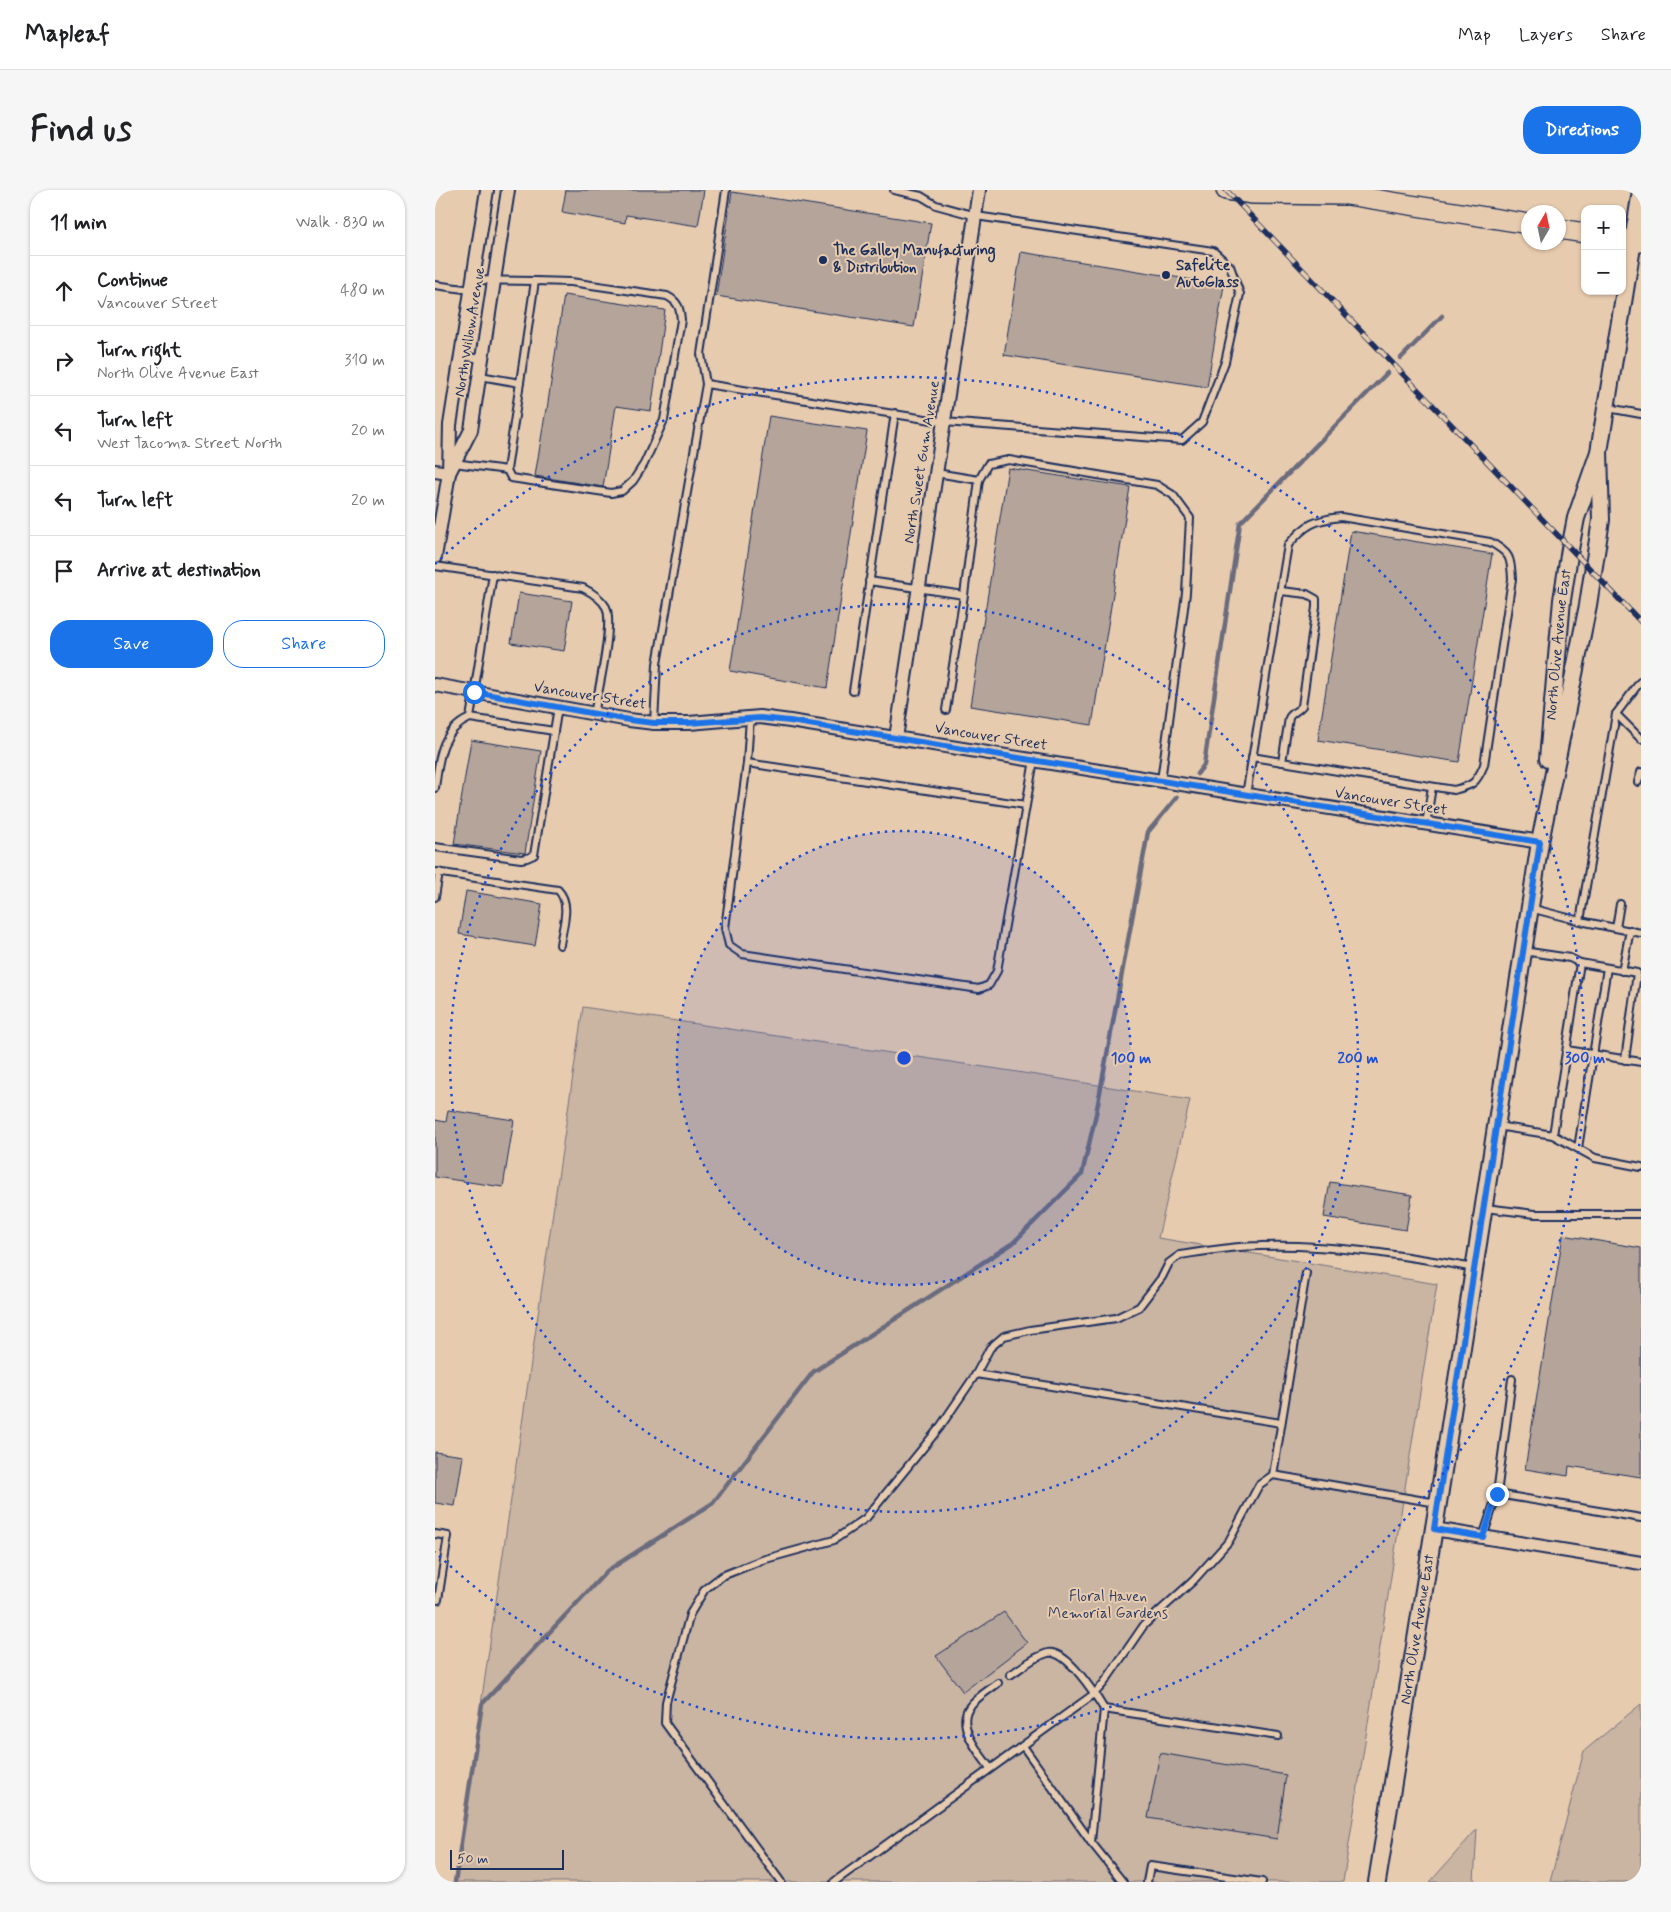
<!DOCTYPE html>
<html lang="en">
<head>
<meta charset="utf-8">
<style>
	body { margin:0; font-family:Mynerve,sans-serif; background:#f6f6f6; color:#202124 }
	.controls { position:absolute; right:15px; top:15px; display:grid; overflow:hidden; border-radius:10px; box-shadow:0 1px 4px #0004 }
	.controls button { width:45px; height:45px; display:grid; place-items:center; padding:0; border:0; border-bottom:1px solid #e0e0e0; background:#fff; color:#202124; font:25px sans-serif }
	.compass { position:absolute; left:1086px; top:15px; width:45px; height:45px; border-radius:50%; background:#fff; box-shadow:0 1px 4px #0004; rotate:9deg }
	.scale { position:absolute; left:15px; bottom:12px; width:114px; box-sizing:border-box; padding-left:5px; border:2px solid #1b2f5e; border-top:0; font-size:14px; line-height:18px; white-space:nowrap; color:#1b2f5e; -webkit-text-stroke:4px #e7cbae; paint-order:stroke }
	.stop { position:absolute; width:15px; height:15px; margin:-11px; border:4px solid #1a73e8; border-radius:50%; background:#fff }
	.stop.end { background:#1a73e8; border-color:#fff; box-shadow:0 1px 5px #0008 }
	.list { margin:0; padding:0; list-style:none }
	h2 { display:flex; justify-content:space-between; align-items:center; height:65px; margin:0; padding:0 20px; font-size:21px }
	h2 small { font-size:16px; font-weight:400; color:#757577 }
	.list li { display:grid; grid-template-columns:32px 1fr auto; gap:15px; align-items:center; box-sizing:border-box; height:70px; padding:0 20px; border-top:1px solid #e0e0e0 }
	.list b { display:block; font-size:19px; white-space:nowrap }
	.list p { margin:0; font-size:16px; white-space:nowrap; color:#757577 }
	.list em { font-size:16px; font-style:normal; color:#757577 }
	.actions { display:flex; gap:10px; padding:15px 20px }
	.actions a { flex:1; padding:11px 0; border:1px solid #1a73e8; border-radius:20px; text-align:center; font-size:18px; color:#1a73e8 }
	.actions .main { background:#1a73e8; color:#fff }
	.icon { flex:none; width:28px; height:28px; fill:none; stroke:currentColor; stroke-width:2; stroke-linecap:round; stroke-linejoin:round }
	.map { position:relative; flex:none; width:1206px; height:1692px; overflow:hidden; border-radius:20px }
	header { display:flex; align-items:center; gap:30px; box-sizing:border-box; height:70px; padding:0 25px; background:#fff; border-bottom:1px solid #e0e0e0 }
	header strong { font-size:24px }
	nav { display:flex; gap:28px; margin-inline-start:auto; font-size:18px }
	.intro { display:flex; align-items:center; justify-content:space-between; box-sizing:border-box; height:120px; padding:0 30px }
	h1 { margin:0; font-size:35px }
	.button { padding:12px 22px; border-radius:20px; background:#1a73e8; color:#fff; font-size:18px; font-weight:700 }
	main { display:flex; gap:30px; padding:0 30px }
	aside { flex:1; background:#fff; border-radius:20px; box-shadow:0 1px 4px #0004 }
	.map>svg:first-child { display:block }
</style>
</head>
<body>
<header>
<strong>Mapleaf</strong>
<nav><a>Map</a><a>Layers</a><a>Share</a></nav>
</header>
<div class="intro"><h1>Find us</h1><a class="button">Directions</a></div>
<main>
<aside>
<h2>11 min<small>Walk · 830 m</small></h2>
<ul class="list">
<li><svg class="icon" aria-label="ahead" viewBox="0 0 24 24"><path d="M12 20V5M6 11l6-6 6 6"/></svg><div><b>Continue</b><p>Vancouver Street</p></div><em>480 m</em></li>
<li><svg class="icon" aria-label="right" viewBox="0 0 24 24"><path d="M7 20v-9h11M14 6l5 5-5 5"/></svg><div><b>Turn right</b><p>North Olive Avenue East</p></div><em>310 m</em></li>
<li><svg class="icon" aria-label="left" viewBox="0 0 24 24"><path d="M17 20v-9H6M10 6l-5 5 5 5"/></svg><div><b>Turn left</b><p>West Tacoma Street North</p></div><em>20 m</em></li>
<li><svg class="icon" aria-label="left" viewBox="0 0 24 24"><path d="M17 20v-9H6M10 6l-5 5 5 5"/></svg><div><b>Turn left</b></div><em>20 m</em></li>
<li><svg class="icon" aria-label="arrive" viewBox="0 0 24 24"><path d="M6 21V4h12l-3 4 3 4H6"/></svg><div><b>Arrive at destination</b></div></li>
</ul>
<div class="actions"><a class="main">Save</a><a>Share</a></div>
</aside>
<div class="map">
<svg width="1206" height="1692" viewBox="0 0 1206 1692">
	<rect width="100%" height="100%" fill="#e7cbae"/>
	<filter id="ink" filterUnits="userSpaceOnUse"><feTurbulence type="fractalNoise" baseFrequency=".02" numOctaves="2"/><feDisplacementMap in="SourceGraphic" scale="10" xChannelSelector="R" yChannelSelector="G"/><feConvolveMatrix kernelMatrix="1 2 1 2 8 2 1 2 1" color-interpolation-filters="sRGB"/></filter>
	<g filter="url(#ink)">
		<!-- green -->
		<g fill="#cab4a2" stroke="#727280">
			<polygon points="148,817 576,881 755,910 723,1048 1002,1094 908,1692 20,1692"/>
			<polygon points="1206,1514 1206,1692 1115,1692 1149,1561"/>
			<polygon points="1042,1639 1039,1692 995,1692"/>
		</g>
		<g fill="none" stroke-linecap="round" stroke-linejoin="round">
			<!-- stream -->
			<g stroke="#6b6c7e" stroke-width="4.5">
				<polyline points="966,168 1007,126"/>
				<polyline points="762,584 769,575 805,333 952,183"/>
				<polyline points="20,1692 47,1514 172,1381 278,1313 378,1182 578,1053 647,984 661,924 713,642 742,607"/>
			</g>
		</g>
		<!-- building -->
		<g fill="#b4a49a" stroke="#1b2f5e">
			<polygon points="131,0 269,0 263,36 191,25 190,33 127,22"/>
			<polygon points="297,2 496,33 479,137 281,106"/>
			<polygon points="586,62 789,95 772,197 569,165"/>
			<polygon points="129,105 230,120 216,221 181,216 168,297 100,286 111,219 112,219"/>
			<polygon points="334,226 432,241 392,498 295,481"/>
			<polygon points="573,278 695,297 657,535 535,516"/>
			<polygon points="916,341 1057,364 1024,572 883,550"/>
			<polygon points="84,403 137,411 129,461 76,453"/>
			<polygon points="36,550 106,561 90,663 19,654"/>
			<polygon points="31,701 107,714 100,756 24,744"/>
			<polygon points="13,920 79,930 68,997 0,987 0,930 11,932"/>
			<polygon points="895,992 977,1005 971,1040 889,1027"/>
			<polygon points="1128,1045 1206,1058 1206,1287 1134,1276 1133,1286 1090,1279"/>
			<polygon points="0,1262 28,1266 20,1316 0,1313"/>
			<polygon points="569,1422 592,1453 528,1502 501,1466"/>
			<polygon points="725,1563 851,1585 842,1649 713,1628"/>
		</g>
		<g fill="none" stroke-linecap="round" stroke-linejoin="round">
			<!-- service casing -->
			<g stroke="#1b2f5e" stroke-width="10">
				<g id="service">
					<polyline points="0,95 36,100"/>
					<polyline points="26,166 47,169"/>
					<polyline points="45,186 85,193"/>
					<polyline points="271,194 266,164 291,0"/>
					<polyline points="1173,218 1206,224"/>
					<polyline points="19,273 72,280 100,91 38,90"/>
					<path d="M72,280L76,288L176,303L187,301L198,291L209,274L229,230L246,130C245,119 244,112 232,106L136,92L100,91"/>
					<polyline points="501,283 544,290 553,274 574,270 722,295 738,305 755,328 751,403 726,591"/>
					<path d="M0,376L148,398C156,402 166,408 171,417C179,434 163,503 159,524"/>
					<polyline points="434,391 529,405"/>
					<path d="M846,401L872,404L881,409V417L867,516C863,521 856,523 854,528L847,572"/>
					<polyline points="418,501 460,223"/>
					<polyline points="511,520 529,405 544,290"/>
					<polyline points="1181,524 1205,492 1206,493"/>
					<polyline points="35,528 58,384"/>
					<polyline points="315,528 312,573 290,738 294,755 307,764 544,799 554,795 562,781 599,570"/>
					<polyline points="219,533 222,474 271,194 509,232 747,250 767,232 790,172 805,104 795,76 778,61 541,26 501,15 486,6 459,0"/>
					<polyline points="312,573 591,615"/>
					<polyline points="1203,592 1206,582"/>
					<path d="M0,598C4,570 5,541 35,528L119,541"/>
					<path d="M811,605L853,355C871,334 879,330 906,327L1055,352C1075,363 1076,367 1077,389L1049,575C1041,594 1038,595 1019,600L817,567"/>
					<polyline points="991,634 997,597"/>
					<polyline points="0,657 86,669 92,668 99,665 123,517"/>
					<path d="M0,682L123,700C137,714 127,738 125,755"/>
					<polyline points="0,707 4,682"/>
					<polyline points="1095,718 1145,731 1206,743"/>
					<polyline points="1145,731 1181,524 1206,549"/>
					<polyline points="1181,738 1185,714"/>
					<polyline points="1145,773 1202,783 1190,870"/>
					<polyline points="1187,781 1195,740"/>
					<polyline points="1132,860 1206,872"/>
					<polyline points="1062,936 1118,945 1145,773 1135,768 1088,761"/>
					<polyline points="1118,945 1160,968 1206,977"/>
					<polyline points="1143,958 1172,778"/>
					<polyline points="1050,1018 1100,1024 1206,1024"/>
					<polyline points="541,1184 846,1233"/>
					<polyline points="1077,1189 1062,1304 1206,1328"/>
					<polyline points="838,1285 1002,1313"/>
					<polyline points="0,1344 13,1346 3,1410"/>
					<polyline points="1048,1347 1062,1304"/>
					<path d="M575,1485C586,1478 600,1466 613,1463C632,1460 660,1504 669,1519L656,1652"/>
					<polyline points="669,1519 843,1546"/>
					<polyline points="588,1556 656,1652 688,1692"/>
					<path d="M555,1578C544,1563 520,1535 535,1516C542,1507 554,1500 563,1493"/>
					<path d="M346,1692L230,1533L231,1512L255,1424L270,1399L287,1386L327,1370L399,1350L431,1328L505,1237L541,1184L555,1158L569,1146L595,1140L681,1128L704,1117L727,1087L734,1073L745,1065C771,1061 799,1056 825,1056C897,1054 968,1065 1039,1078"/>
					<polyline points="399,1692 659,1504 669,1493 709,1435 758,1391 794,1351 824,1295 838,1285 871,1083"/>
					<polyline points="712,1692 715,1676 827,1692"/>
				</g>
			</g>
			<!-- minor casing -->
			<g stroke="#1b2f5e" stroke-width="16">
				<g id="minor">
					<polyline points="0,281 14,283"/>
					<polyline points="15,281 36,240 73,0"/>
					<polyline points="0,367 14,283 15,235 52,0"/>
					<polyline points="0,495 194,530 219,533 254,533 325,527 355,531 1105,652"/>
					<polyline points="461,548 544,0"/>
					<polyline points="999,1339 1206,1373"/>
				</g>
			</g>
			<!-- tertiary casing -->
			<g stroke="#1b2f5e" stroke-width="20">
				<g id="tertiary">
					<path id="s1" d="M1113,569L1127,410L1135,359L1141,328L1164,262L1206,1"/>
					<path id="s2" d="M942,1692L1003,1313L1105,652L1153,415L1166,330L1164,262"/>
				</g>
			</g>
			<!-- secondary casing -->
			<g stroke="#1b2f5e" stroke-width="22">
				<g id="secondary">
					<polyline points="791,0 818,4 909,5"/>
					<polyline points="896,0 913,5 1094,34"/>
					<polyline points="1124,39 1150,43"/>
					<polyline points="1187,49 1206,52"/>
				</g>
			</g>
			<!-- service -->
			<use href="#service" stroke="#e7cbae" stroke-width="6"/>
			<!-- minor -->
			<use href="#minor" stroke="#e7cbae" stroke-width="12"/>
			<!-- tertiary -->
			<use href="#tertiary" stroke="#e7cbae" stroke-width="16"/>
			<!-- secondary -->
			<use href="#secondary" stroke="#e7cbae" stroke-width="19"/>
			<!-- rail casing -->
			<g stroke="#1b2f5e" stroke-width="5.5">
				<polyline id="rail" points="791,0 1206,432"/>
			</g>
			<!-- rail -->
			<use href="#rail" stroke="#e7cbae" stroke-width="4" stroke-dasharray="11" stroke-linecap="butt"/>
		</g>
	</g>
	<g fill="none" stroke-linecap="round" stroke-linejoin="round" filter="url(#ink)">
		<!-- route -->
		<polyline stroke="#1a73e8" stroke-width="6" points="39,502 194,530 219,533 254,533 325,528 355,531 1105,652 999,1339 1048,1347 1062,1304"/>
	</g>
	<!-- distance rings -->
	<circle cx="469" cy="868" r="227" fill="#1d4ed8" fill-opacity=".12"/>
	<g fill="none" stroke="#1d4ed8" stroke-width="2.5" stroke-dasharray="2.5 5">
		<circle cx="469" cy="868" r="227"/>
		<circle cx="469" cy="868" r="454"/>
		<path d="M0 374A681 681 0 1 1 0 1362"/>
	</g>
	<!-- markers -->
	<g fill="#1b2f5e" stroke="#e7cbae" stroke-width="2">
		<circle cx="388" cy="70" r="5"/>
		<circle cx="731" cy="85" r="5"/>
	</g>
	<g text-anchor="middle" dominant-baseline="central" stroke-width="4" stroke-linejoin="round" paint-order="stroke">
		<!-- poi labels -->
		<g font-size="15" font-weight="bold" fill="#1b2f5e" stroke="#e7cbae" text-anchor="start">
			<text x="398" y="61">The Galley Manufacturing<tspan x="398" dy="17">&amp; Distribution</tspan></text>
			<text x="741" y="76">Safelite<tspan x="741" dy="17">AutoGlass</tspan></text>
		</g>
		<!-- street labels -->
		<g font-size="15" fill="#1b2f5e" stroke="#e7cbae">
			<text transform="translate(35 142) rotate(-81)">North Willow Avenue</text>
			<text transform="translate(487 272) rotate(-81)">North Sweet Gum Avenue</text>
			<text stroke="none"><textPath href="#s1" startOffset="115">North Olive Avenue East</textPath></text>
			<text transform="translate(155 506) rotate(9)">Vancouver Street</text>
			<text transform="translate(556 547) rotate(9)">Vancouver Street</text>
			<text transform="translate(956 612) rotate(9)">Vancouver Street</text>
			<text stroke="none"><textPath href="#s2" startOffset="256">North Olive Avenue East</textPath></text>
		</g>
		<!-- park labels -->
		<g font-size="15" fill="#2c3c65" stroke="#e7cbae">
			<text x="673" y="1407">Floral Haven<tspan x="673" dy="17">Memorial Gardens</tspan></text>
		</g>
	</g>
	<circle cx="469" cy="868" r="8" fill="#1d4ed8" stroke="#e7cbae" stroke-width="2.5"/>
	<g font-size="15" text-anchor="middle" font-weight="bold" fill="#1d4ed8" stroke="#e7cbae" stroke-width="4" stroke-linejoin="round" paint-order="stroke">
		<text x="696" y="873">100 m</text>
		<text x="923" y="873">200 m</text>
		<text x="1150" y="873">300 m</text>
	</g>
</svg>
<div class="controls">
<button>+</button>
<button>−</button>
</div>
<svg class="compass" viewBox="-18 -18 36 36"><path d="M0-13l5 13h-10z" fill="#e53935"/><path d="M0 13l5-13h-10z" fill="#757577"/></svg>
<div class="scale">50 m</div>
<div class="stop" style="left:39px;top:502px"></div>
<div class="stop end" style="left:1062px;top:1304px"></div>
</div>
</main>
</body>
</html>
